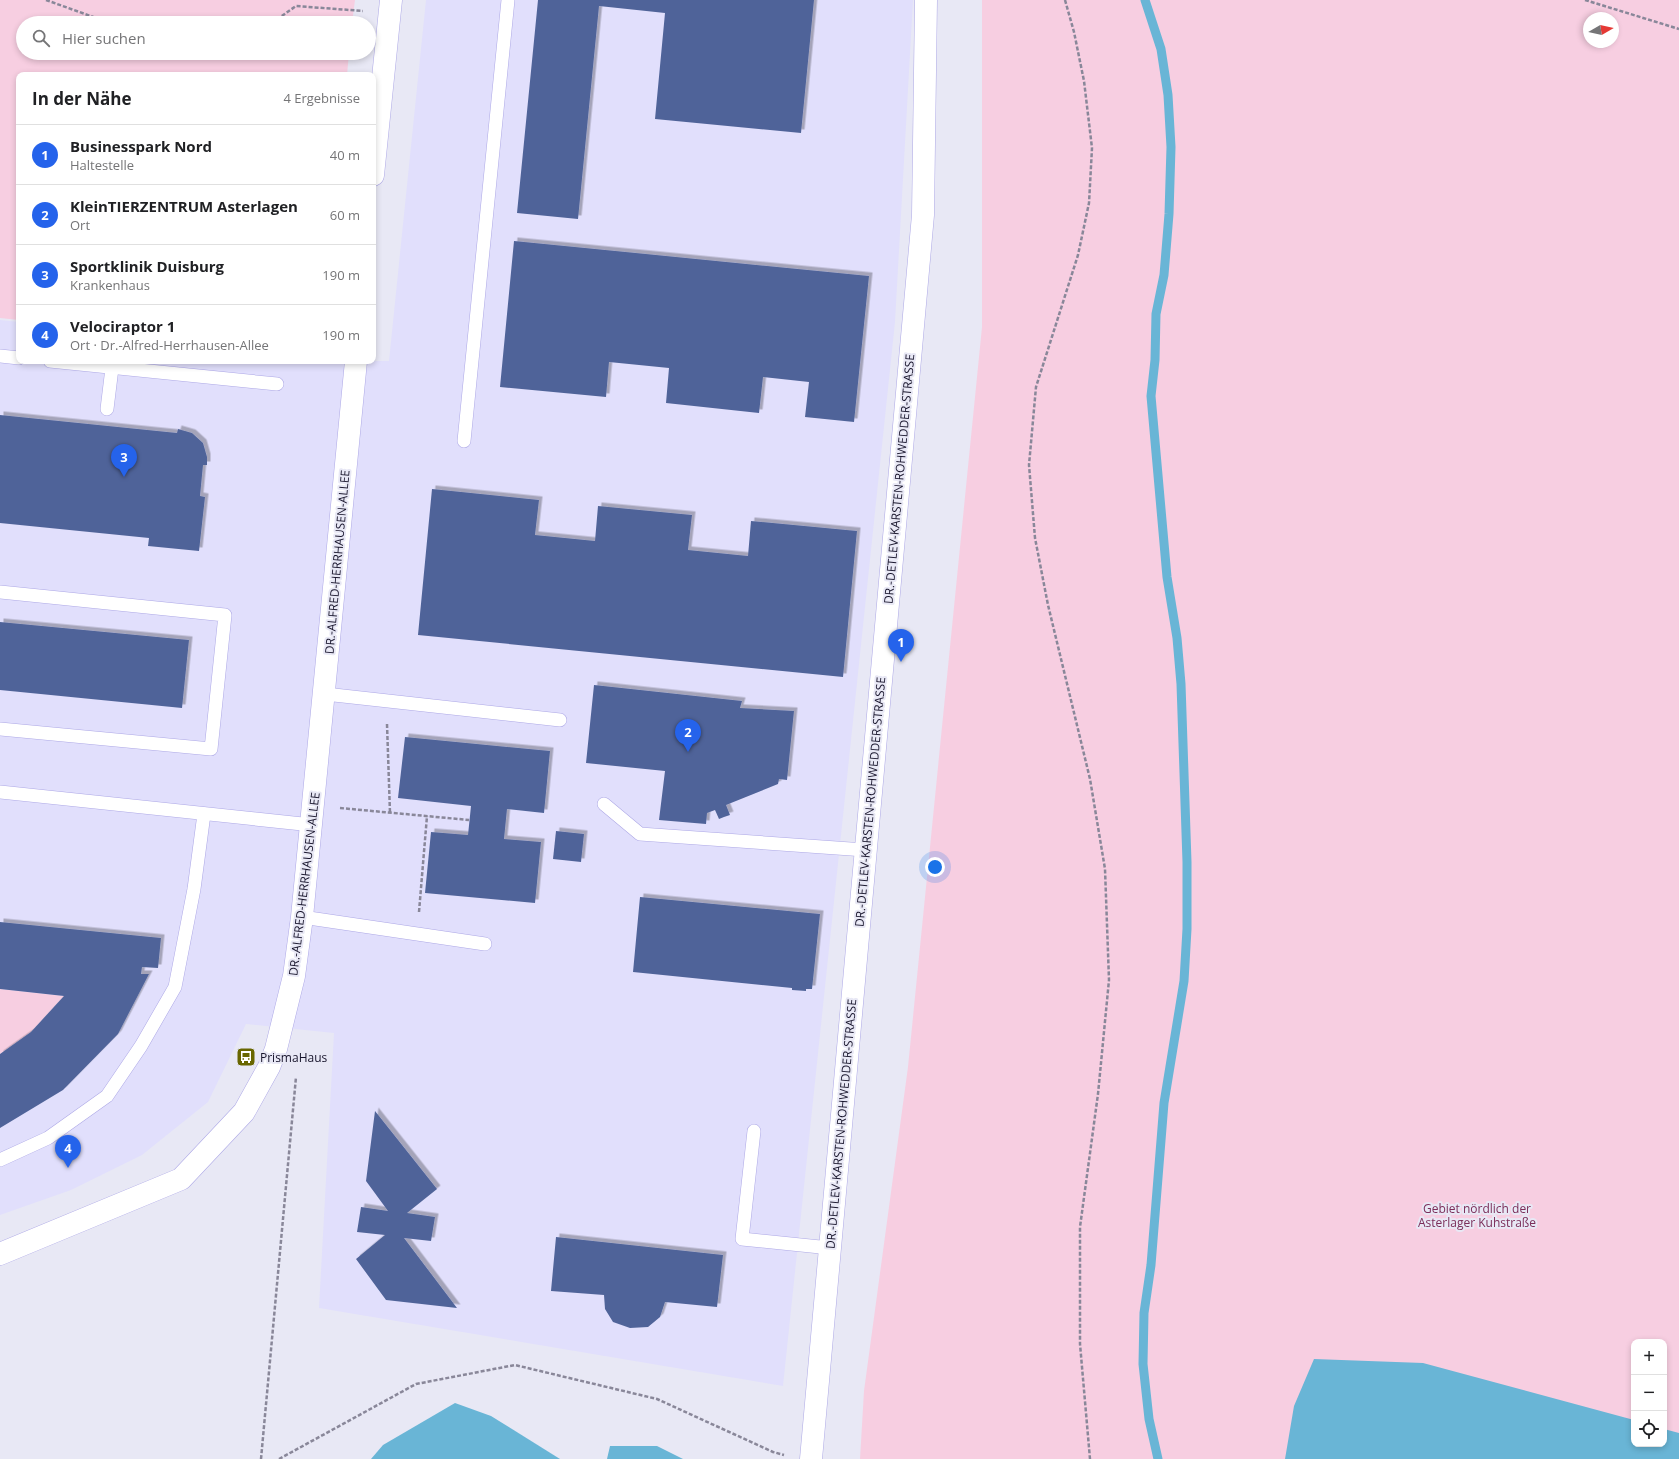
<!DOCTYPE html>
<html lang="de">
<head>
<meta charset="utf-8">
<style>
	body { margin:0; font-family:"Open Sans",sans-serif; background:#f6f6f6; color:#202124 }
	.controls { position:absolute; right:12px; bottom:12px; display:grid; overflow:hidden; border-radius:8px; box-shadow:0 2px 6px #0003 }
	.controls button { width:36px; height:36px; display:grid; place-items:center; padding:0; border:0; border-bottom:1px solid #e0e0e0; background:#fff; color:#202124; font:20px sans-serif }
	.compass { position:absolute; left:1583px; top:12px; width:36px; height:36px; border-radius:50%; background:#fff; box-shadow:0 2px 6px #0003; rotate:81deg }
	.you { position:absolute; left:935px; top:867px; width:14px; height:14px; margin:-10px; border:3px solid #fff; border-radius:50%; background:#1a73e8; box-shadow:0 0 0 6px #1a73e833 }
	.badge { display:grid; place-items:center; width:26px; height:26px; border-radius:50%; background:#2563eb; color:#fff; font-size:13px; font-weight:700 }
	.pin { position:absolute; translate:-50% -33px; filter:drop-shadow(0 1px 2px #0008) }
	.pin::after { content:''; position:absolute; top:21px; width:14px; height:12px; background:inherit; clip-path:polygon(0 0,100% 0,50% 100%) }
	.list { margin:0; padding:0; list-style:none }
	h2 { display:flex; justify-content:space-between; align-items:center; height:52px; margin:0; padding:0 16px; font-size:17px }
	h2 small { font-size:13px; font-weight:400; color:#757577 }
	.list li { display:grid; grid-template-columns:26px 1fr auto; gap:12px; align-items:center; box-sizing:border-box; height:60px; padding:0 16px; border-top:1px solid #e0e0e0 }
	.list b { display:block; font-size:15px; white-space:nowrap }
	.list p { margin:0; font-size:13px; white-space:nowrap; color:#757577 }
	.list em { font-size:13px; font-style:normal; color:#757577 }
	.icon { flex:none; width:22px; height:22px; fill:none; stroke:currentColor; stroke-width:2; stroke-linecap:round; stroke-linejoin:round }
	.map { position:relative; flex:none; width:1679px; height:1459px; overflow:hidden }
	.search { position:absolute; background:#fff; box-shadow:0 2px 6px #0003; left:16px; top:16px; width:360px; height:44px; display:flex; align-items:center; gap:10px; box-sizing:border-box; padding:0 14px; border-radius:22px; color:#757577; font-size:15px }
	.panel { position:absolute; background:#fff; box-shadow:0 2px 6px #0003; left:16px; top:72px; width:360px; height:292px; border-radius:8px }
	.map>svg:first-child { display:block }
</style>
</head>
<body>
<div class="map">
<svg width="1679" height="1459" viewBox="0 0 1679 1459">
	<defs>
		<filter id="shadow"><feDropShadow dx="3.5" dy="-3.5" stdDeviation="0" flood-color="#0004"/></filter>
	</defs>
	<rect width="100%" height="100%" fill="#e8e8f5"/>
	<!-- built -->
	<polygon fill="#e1dffc" points="426,0 913,0 895,322 783,1386 319,1308 334,1033 246,1024 208,1102 142,1155 71,1190 0,1215 0,320 19,322 19,361 389,361"/>
	<!-- green -->
	<g fill="#f7cee1" fill-rule="evenodd">
		<polygon points="0,0 355,0 352,23 23,23 23,53 349,53 347,75 19,75 19,320 0,318"/>
		<path d="M982,0H1679V1459H860L864,1391L908,1067L982,327ZM1589,18H1613V42H1589ZM1634,1342H1664V1444H1634Z"/>
		<polygon points="0,989 64,996 31,1032 0,1054"/>
	</g>
	<!-- water -->
	<g fill="#69b5d6">
		<polygon points="1314,1359 1423,1363 1634,1420 1634,1444 1664,1444 1664,1429 1679,1433 1679,1459 1285,1459 1294,1406"/>
		<polygon points="455,1403 491,1416 560,1459 371,1459 383,1445"/>
		<polygon points="610,1446 657,1446 683,1459 607,1459"/>
	</g>
	<g fill="none" stroke-linecap="round" stroke-linejoin="round">
		<!-- stream -->
		<polyline stroke="#69b5d6" stroke-width="9" points="1145,0 1161,49 1168,95 1171,147 1169,214 1164,275 1156,314 1155,360 1151,396 1167,577 1177,638 1181,684 1187,862 1187,929 1184,981 1164,1103 1151,1265 1144,1313 1143,1364 1149,1419 1158,1459"/>
	</g>
	<!-- building -->
	<g fill="#506499" filter="url(#shadow)">
		<polygon points="538,0 814,0 801,133 655,119 665,13 599,6 578,219 517,213"/>
		<polygon points="514,241 869,276 854,422 805,417 809,382 763,377 759,413 666,403 669,368 609,362 606,397 500,387"/>
		<polygon points="0,415 177,433 178,429 192,433 203,443 207,457 207,465 203,465 200,496 205,497 199,551 148,546 149,538 0,523"/>
		<polygon points="432,489 539,500 535,535 595,541 598,506 692,515 688,550 748,556 751,521 857,531 843,677 418,635"/>
		<polygon points="0,622 189,640 182,708 0,690"/>
		<polygon points="594,685 742,701 740,708 794,711 787,780 779,779 778,784 726,805 730,815 724,817 719,819 715,810 707,813 706,824 659,820 665,771 586,763"/>
		<polygon points="405,737 550,751 544,813 507,809 504,839 541,842 535,903 425,893 431,832 468,835 471,806 398,798"/>
		<polygon points="556,831 584,834 581,862 553,859"/>
		<polygon points="640,897 820,914 812,989 806,989 806,991 792,990 792,988 633,972"/>
		<polygon points="0,922 161,938 158,968 142,967 141,974 149,974 118,1034 63,1090 0,1128 0,1054 31,1032 64,996 0,989"/>
		<polygon points="375,1111 437,1189 407,1213 435,1217 431,1241 404,1238 457,1308 386,1300 356,1259 385,1235 357,1232 361,1207 388,1211 366,1181"/>
		<polygon points="556,1237 723,1255 717,1307 665,1302 660,1317 648,1327 630,1328 613,1322 605,1309 604,1295 551,1291"/>
	</g>
	<g fill="none" stroke-linecap="round" stroke-linejoin="round">
		<!-- lane casing -->
		<g stroke="#ada8e6" stroke-width="14">
			<g id="lane">
				<polyline points="0,356 19,358"/>
				<polyline points="50,361 277,384"/>
				<polyline points="107,409 112,368"/>
				<polyline points="464,441 508,0"/>
				<polyline points="0,592 225,615 211,749 0,729"/>
				<polyline points="325,694 560,720"/>
				<polyline points="0,792 312,825"/>
				<polyline points="604,804 640,834 865,850"/>
				<polyline points="302,917 485,944"/>
				<polyline points="754,1131 742,1239 830,1248"/>
				<polyline points="0,1160 48,1138 107,1096 141,1046 175,987 194,889 204,814"/>
			</g>
		</g>
		<!-- street casing -->
		<g stroke="#ada8e6" stroke-width="23">
			<g id="street">
				<polyline points="373,175 391,0"/>
				<polyline points="0,1254 181,1179 244,1112 269,1067 276,1049 294,976 302,917 356,361"/>
				<polyline points="811,1459 923,215 926,0"/>
			</g>
		</g>
		<!-- path -->
		<g stroke="#898799" stroke-width="2.5" stroke-dasharray="4 2" stroke-linecap="butt">
			<polyline points="46,0 110,23"/>
			<polyline points="1065,0 1074,32 1084,81 1092,148 1089,203 1078,255 1036,387 1029,465 1035,538 1048,605 1090,779 1105,869 1109,980 1098,1094 1080,1227 1080,1344 1090,1459"/>
			<polyline points="1585,0 1679,29"/>
			<polyline points="272,23 296,6 363,11"/>
			<polyline points="387,724 390,813"/>
			<polyline points="340,808 469,820"/>
			<polyline points="419,912 427,816"/>
			<polyline points="261,1459 296,1077"/>
			<polyline points="279,1459 416,1384 515,1365 657,1399 773,1452 784,1455"/>
		</g>
		<!-- lane -->
		<use href="#lane" stroke="#fff" stroke-width="13"/>
		<!-- street -->
		<use href="#street" stroke="#fff" stroke-width="22"/>
	</g>
	<!-- icons -->
	<defs>
		<g id="bus-square" transform="scale(1)"><rect x="-9" y="-9" width="18" height="18" rx="4" fill="#686600" stroke="#e8e8f5"/><path d="M-5-6H5V4H4V6H2V4H-2V6H-4V4H-5ZM-3.5-4V0h7V-4ZM-3.5 1.2v1.5H-2V1.2ZM2 1.2v1.5H3.5V1.2Z" fill="#fff"/></g>
	</defs>
	<g fill-rule="evenodd">
		<use href="#bus-square" x="246" y="1057"/>
	</g>
	<g text-anchor="middle" dominant-baseline="central" stroke-width="4" stroke-linejoin="round" paint-order="stroke">
		<!-- street labels -->
		<g font-size="12" fill="#17142b" stroke="#e8e8f5">
			<text transform="translate(899 479) rotate(-85)">DR.-DETLEV-KARSTEN-ROHWEDDER-STRASSE</text>
			<text transform="translate(337 562) rotate(-85)">DR.-ALFRED-HERRHAUSEN-ALLEE</text>
			<text transform="translate(870 802) rotate(-85)">DR.-DETLEV-KARSTEN-ROHWEDDER-STRASSE</text>
			<text transform="translate(304 884) rotate(-83)">DR.-ALFRED-HERRHAUSEN-ALLEE</text>
			<text transform="translate(841 1124) rotate(-85)">DR.-DETLEV-KARSTEN-ROHWEDDER-STRASSE</text>
		</g>
		<!-- poi labels -->
		<g font-size="12" fill="#17142b" stroke="#e8e8f5" text-anchor="start">
			<text x="260" y="1057">PrismaHaus</text>
		</g>
		<!-- park labels -->
		<g font-size="12" fill="#7b2e5a" stroke="#e8e8f5">
			<text x="1477" y="1208">Gebiet nördlich der<tspan x="1477" dy="14">Asterlager Kuhstraße</tspan></text>
		</g>
	</g>
</svg>
<div class="controls">
<button>+</button>
<button>−</button>
<button><svg class="icon" aria-label="locate" viewBox="0 0 24 24"><circle cx="12" cy="12" r="6"/><path d="M12 2v4M12 18v4M2 12h4M18 12h4"/></svg></button>
</div>
<svg class="compass" viewBox="-18 -18 36 36"><path d="M0-13l5 13h-10z" fill="#e53935"/><path d="M0 13l5-13h-10z" fill="#757577"/></svg>
<div class="you"></div>
<div class="pin badge" style="left:901px;top:662px">1</div>
<div class="pin badge" style="left:688px;top:752px">2</div>
<div class="pin badge" style="left:124px;top:477px">3</div>
<div class="pin badge" style="left:68px;top:1168px">4</div>
<div class="search"><svg class="icon" aria-label="search" viewBox="0 0 24 24"><circle cx="10" cy="10" r="6"/><path d="M15 15l6 6"/></svg>Hier suchen</div>
<section class="panel">
<h2>In der Nähe<small>4 Ergebnisse</small></h2>
<ul class="list">
<li><span class="badge">1</span><div><b>Businesspark Nord</b><p>Haltestelle</p></div><em>40 m</em></li>
<li><span class="badge">2</span><div><b>KleinTIERZENTRUM Asterlagen</b><p>Ort</p></div><em>60 m</em></li>
<li><span class="badge">3</span><div><b>Sportklinik Duisburg</b><p>Krankenhaus</p></div><em>190 m</em></li>
<li><span class="badge">4</span><div><b>Velociraptor 1</b><p>Ort · Dr.-Alfred-Herrhausen-Allee</p></div><em>190 m</em></li>
</ul>
</section>
</div>
</body>
</html>
